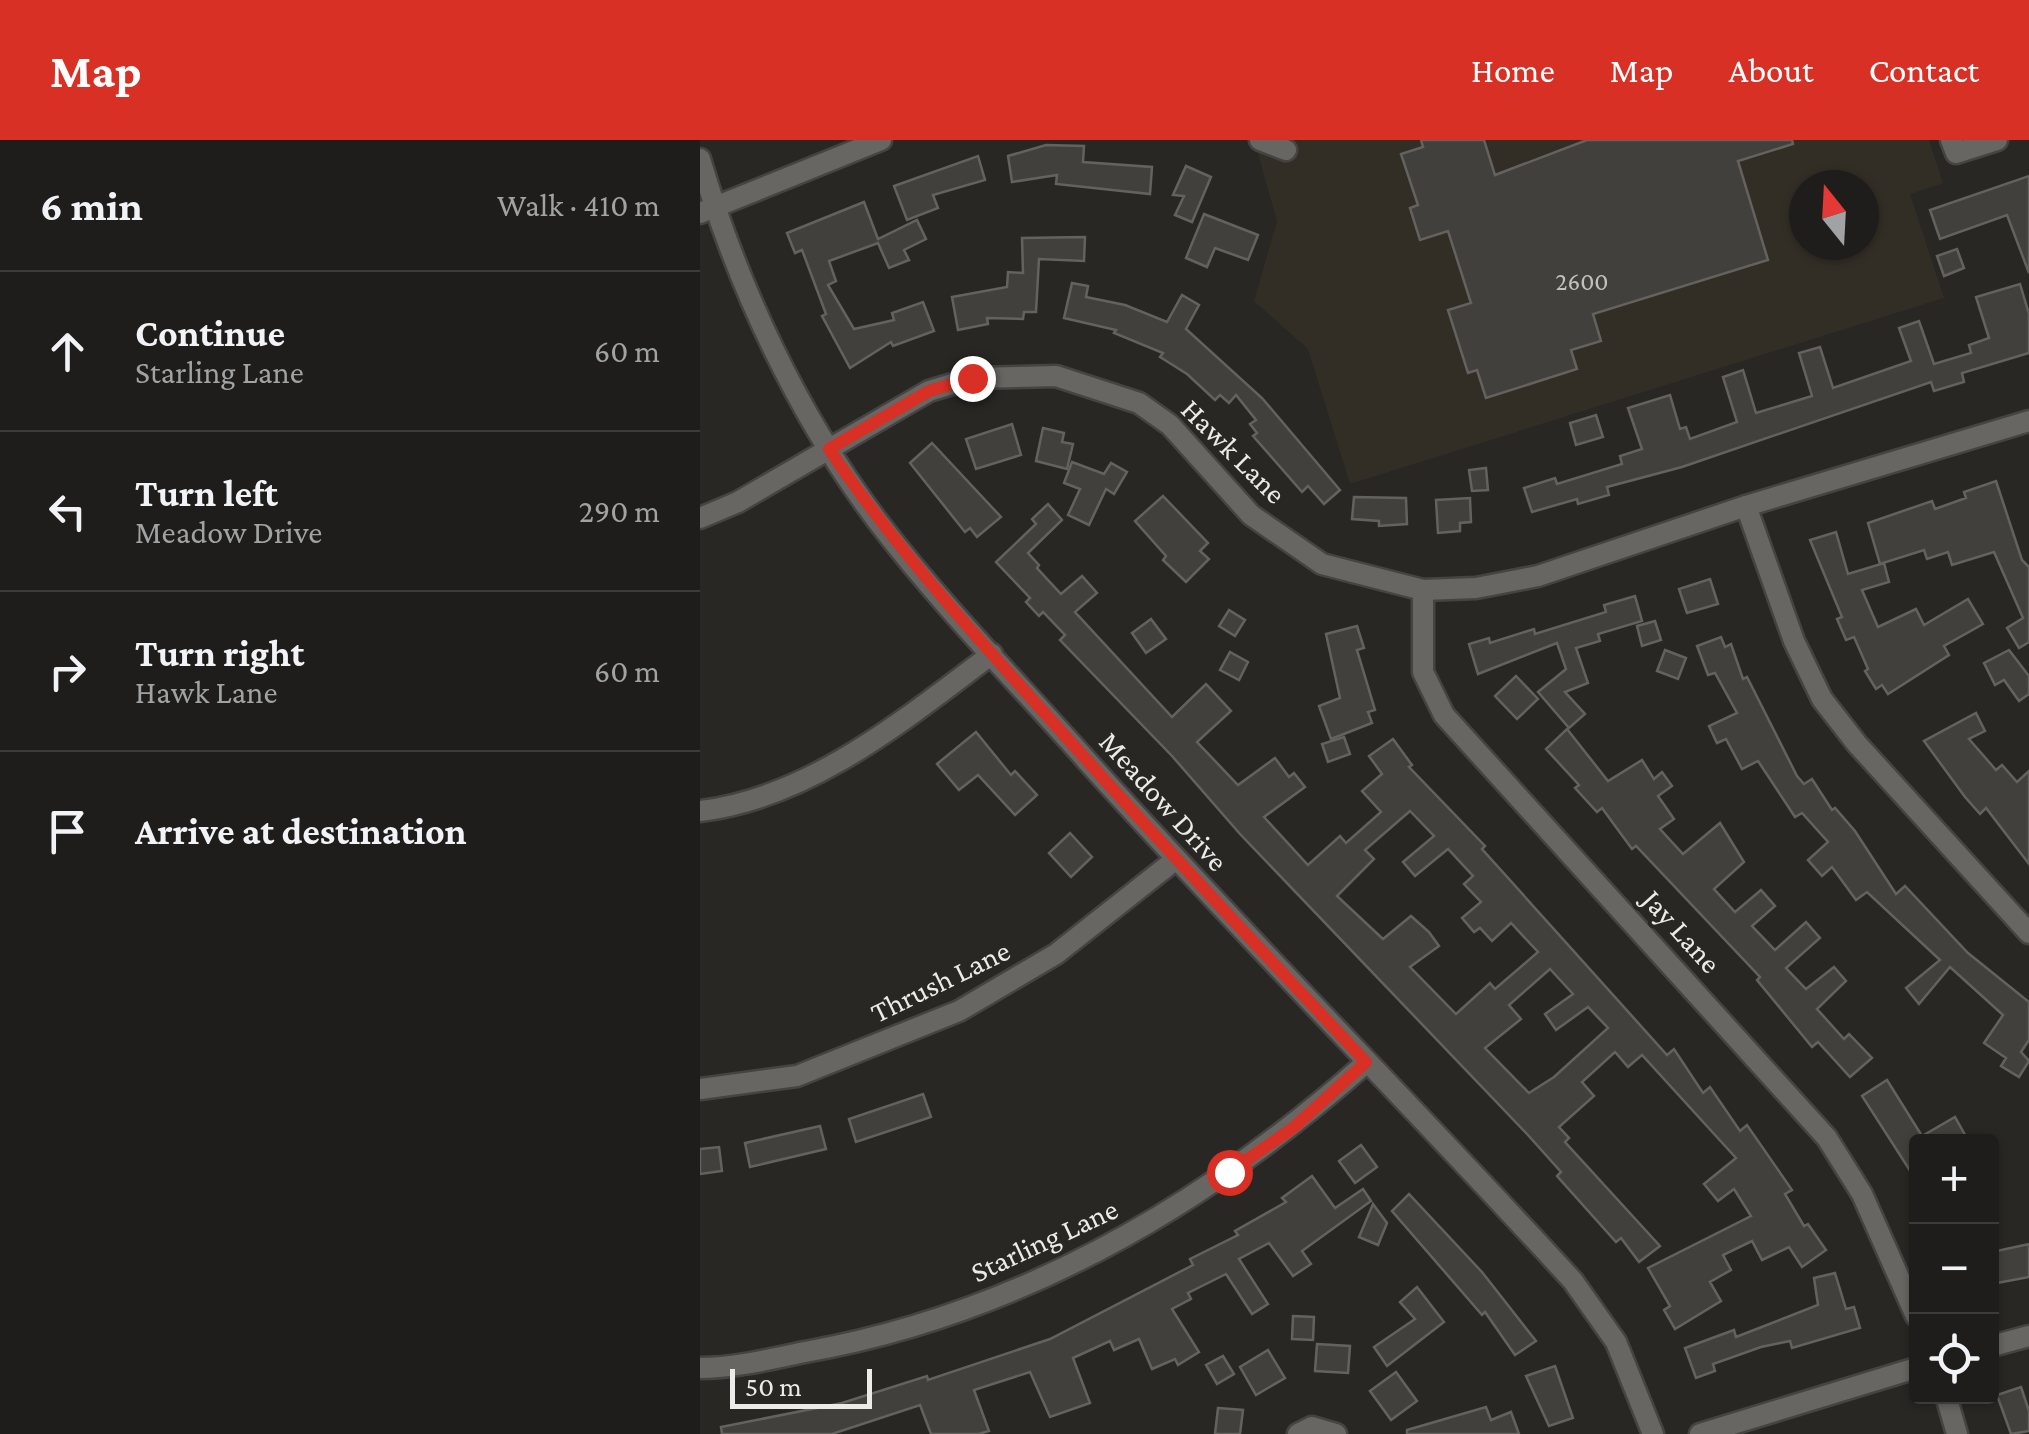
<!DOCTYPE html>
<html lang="en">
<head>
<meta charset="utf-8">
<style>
	body { margin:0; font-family:"Crimson Pro",serif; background:#2b2a28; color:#f1f3f6 }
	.controls { position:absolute; right:30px; bottom:30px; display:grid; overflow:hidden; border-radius:10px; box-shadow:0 2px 8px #0004 }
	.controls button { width:90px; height:90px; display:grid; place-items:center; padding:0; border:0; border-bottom:2px solid #3c3b3a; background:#1e1d1b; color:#f1f3f6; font:50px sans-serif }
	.compass { position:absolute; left:1089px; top:30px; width:90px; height:90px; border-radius:50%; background:#1e1d1b; box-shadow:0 2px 8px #0004; rotate:342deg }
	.scale { position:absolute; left:30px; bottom:25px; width:142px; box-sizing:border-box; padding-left:10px; border:5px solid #ecebe9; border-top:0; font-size:28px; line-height:35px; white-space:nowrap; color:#ecebe9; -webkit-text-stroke:8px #282724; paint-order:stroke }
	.stop { position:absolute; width:30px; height:30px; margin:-22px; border:8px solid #d93025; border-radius:50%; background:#fff }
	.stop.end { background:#d93025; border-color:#fff; box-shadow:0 2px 10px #0008 }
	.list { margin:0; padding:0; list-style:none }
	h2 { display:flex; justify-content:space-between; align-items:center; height:130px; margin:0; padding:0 40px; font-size:42px }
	h2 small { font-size:32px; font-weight:400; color:#a1a2a3 }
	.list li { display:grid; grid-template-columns:65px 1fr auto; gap:30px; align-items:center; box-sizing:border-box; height:160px; padding:0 40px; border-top:2px solid #3c3b3a }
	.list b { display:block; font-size:38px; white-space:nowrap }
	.list p { margin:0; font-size:32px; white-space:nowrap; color:#a1a2a3 }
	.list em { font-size:32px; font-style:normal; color:#a1a2a3 }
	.icon { flex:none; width:55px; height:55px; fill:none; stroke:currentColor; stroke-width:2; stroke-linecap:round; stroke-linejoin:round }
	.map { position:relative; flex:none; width:1329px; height:1294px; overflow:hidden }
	header { display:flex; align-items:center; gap:60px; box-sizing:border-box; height:140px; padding:0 50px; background:#d93025; color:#fff }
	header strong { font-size:48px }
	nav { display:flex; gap:55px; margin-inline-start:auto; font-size:35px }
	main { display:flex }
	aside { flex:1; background:#1e1d1b }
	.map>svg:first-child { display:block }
</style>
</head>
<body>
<header>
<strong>Map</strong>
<nav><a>Home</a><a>Map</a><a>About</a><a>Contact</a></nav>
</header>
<main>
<aside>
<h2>6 min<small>Walk · 410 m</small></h2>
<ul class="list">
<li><svg class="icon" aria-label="ahead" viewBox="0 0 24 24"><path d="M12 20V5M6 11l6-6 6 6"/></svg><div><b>Continue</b><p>Starling Lane</p></div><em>60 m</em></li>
<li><svg class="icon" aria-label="left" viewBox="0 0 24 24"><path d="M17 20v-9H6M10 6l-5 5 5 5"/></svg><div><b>Turn left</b><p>Meadow Drive</p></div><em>290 m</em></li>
<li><svg class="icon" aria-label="right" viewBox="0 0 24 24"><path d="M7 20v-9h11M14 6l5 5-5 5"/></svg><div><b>Turn right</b><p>Hawk Lane</p></div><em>60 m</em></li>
<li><svg class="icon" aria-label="arrive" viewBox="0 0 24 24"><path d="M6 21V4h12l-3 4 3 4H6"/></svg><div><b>Arrive at destination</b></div></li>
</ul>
</aside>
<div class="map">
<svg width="1329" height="1294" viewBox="0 0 1329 1294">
	<rect width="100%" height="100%" fill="#282724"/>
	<!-- built -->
	<path fill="#322d25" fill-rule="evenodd" d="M554,0H1229L1243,43L1210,54L1244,158L650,344L608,209L554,161L577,81ZM1104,45H1164V105H1104Z"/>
	<!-- building -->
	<g fill="#42403d" stroke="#64625f" stroke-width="2.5" fill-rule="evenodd">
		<polygon points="721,0 784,0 795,35 887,0 1092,0 1093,4 1038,21 1068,120 893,174 901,201 871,210 877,229 786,258 777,230 768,233 748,170 771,163 748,91 720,100 710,68 718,65 701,14 723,7"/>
		<polygon points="346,5 384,6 383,22 452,27 450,54 356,44 357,35 312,42 308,16"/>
		<polygon points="278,16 285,40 233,55 238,68 207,80 194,46"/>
		<polygon points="486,26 511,37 492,82 475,75 484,56 473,55"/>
		<polygon points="1329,36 1329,133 1307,75 1240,99 1230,70"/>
		<polygon points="164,62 178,99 217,80 226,99 204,110 209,120 189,128 178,103 129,121 136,141 128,145 154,189 194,180 192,173 223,162 234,191 193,206 191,202 150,228 122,176 126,174 102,110 95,113 87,93"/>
		<polygon points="504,74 558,95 548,120 515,108 507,127 486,118"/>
		<polygon points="385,97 384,121 339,119 336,172 324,172 323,179 287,178 288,184 258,190 252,157 307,147 308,132 323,133 322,98"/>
		<polygon points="1257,109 1264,128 1244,136 1237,116"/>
		<polygon points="372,143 388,146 386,157 425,165 467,182 482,155 499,165 486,189 562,258 640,350 624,364 608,346 602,352 553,296 557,293 550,284 556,280 536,255 529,263 520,255 515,260 487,234 460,217 463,213 414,193 416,190 364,178"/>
		<polygon points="1320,144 1329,174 1329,213 1262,233 1264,242 1234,251 1231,242 982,327 907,347 909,355 878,364 877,359 832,372 824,348 855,338 857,344 922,324 920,316 942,309 928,268 970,255 980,289 986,287 990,299 1037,282 1023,237 1043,230 1056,273 1112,256 1099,213 1120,207 1133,248 1211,221 1199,188 1219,181 1234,224 1271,213 1269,205 1289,198 1276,157"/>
		<polygon points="896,275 903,297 876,305 870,283"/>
		<polygon points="312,284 321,315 276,329 266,299"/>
		<polygon points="343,288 364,293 362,302 373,304 367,329 336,321"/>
		<polygon points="232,303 301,377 277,397 270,388 265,392 210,323"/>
		<polygon points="372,322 404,334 411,323 427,332 414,354 406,349 389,385 368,375 380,349 364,343"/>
		<polygon points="786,328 788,350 772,351 769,330"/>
		<polygon points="1296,341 1322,420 1329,427 1329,502 1319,508 1307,488 1323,478 1294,412 1252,425 1248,412 1227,419 1224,410 1180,424 1168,383 1232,361 1235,369 1266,358 1264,352"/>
		<polygon points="463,356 508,403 500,411 509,419 486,442 463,420 466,416 435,381"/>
		<polygon points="654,357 706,358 707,384 679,386 679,381 652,379"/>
		<polygon points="770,358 771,382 760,383 760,391 738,393 736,360"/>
		<path d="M348,364L362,380L328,413L339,425L337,428L361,454L382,436L397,453L375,472L472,577L506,544L531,571L497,602L538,645L575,618L589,637L594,633L605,647L564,677L608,725L640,696L646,703L681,672L662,651L682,634L669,616L693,599L712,625L709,627L785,706L782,709L967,915L974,909L1003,953L1010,947L1040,991L1047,985L1092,1050L1085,1054L1104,1086L1108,1084L1126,1110L1102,1127L1089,1107L1062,1120L1052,1101L1023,1115L1031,1130L1010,1142L1021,1161L975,1189L964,1170L970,1166L948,1128L1051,1076L1034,1049L1018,1061L1004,1044L1036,1018L942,915L928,927L915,912L882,942L894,956L859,987L869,998L865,1002L960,1106L939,1122L921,1098L916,1102L857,1036L861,1032L827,994L540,694L472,616L360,500L365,495L343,472L339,476L326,462L330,458L296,422L336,384L332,379ZM710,671L734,696L703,722L715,736L748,709L773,736L764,744L781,762L762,778L774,792L780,788L792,801L811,783L838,812L795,849L790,843L756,874L710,827L739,806L729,792L711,776L683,799L637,756L674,719L665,710ZM850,829L873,854L845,874L856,890L888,867L908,888L854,937L829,953L785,908L821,879L809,865Z"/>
		<polygon points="1136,392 1148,434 1184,423 1189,442 1162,450 1178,487 1216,469 1224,485 1268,459 1283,484 1244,506 1249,515 1188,554 1182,545 1176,549 1165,531 1168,529 1154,497 1146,500 1137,479 1142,477 1110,400"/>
		<polygon points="1010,439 1018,464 987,473 979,449"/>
		<polygon points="935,456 942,481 898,494 900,501 876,508 888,543 865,552 885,574 869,588 838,552 866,529 857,503 778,534 769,504 789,498 790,503 834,489 835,494 906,472 904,465"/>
		<polygon points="529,470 545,480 535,496 519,486"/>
		<polygon points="451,479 466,499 446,513 432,493"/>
		<polygon points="955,481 961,500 942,506 937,486"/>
		<polygon points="657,486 664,508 657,510 675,570 668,572 672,583 631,599 619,566 640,558 626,494"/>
		<polygon points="1021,497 1025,507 1031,504 1043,539 1047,537 1097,636 1104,644 1112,639 1132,670 1135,668 1155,691 1196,754 1205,746 1268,813 1329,862 1329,900 1321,912 1329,921 1319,937 1301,926 1306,918 1284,903 1303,875 1250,827 1219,864 1206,848 1240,820 1167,752 1156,760 1132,727 1122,736 1108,720 1128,702 1102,673 1095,677 1058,621 1042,629 1026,599 1017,603 1009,586 1037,573 1015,533 1008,535 997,506"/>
		<polygon points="965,510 986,518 978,539 957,531"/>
		<polygon points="1309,510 1329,536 1329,554 1319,561 1304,540 1295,545 1284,523"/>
		<polygon points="530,512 548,522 539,540 520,530"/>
		<polygon points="816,536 838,559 817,579 795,556"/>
		<polygon points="1276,573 1285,591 1269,599 1296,630 1302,625 1317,642 1329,631 1329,724 1286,668 1280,674 1265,657 1224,601"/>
		<polygon points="867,589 908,641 942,620 954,639 962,632 972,646 958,656 974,679 960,689 983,714 1020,683 1044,722 1014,749 1035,772 1061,750 1075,766 1052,786 1075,810 1106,782 1120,798 1086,828 1106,849 1134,827 1146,841 1117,869 1144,899 1149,894 1172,918 1150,937 1118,902 1112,907 1057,840 1060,837 936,706 932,709 902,668 897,672 875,648 879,645 846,609"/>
		<polygon points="276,592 311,635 315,631 337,655 315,675 278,635 259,650 237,624"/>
		<polygon points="644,597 650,614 628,622 622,604"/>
		<polygon points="370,693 392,717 371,737 349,713"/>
		<polygon points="1187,940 1222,996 1255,977 1269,1002 1216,1002 1216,1040 1162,956"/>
		<polygon points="223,954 231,977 156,1002 149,979"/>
		<polygon points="120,986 126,1009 50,1027 45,1003"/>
		<polygon points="661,1005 677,1027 655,1043 639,1021"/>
		<polygon points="19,1007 22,1031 0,1034 0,1009"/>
		<polygon points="612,1036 635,1068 663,1049 671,1061 602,1111 611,1124 593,1136 569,1103 539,1119 568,1164 552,1174 526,1134 488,1153 491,1159 472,1169 499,1212 478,1225 475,1219 452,1229 439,1199 414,1210 410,1201 373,1218 390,1263 350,1277 330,1232 274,1250 289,1291 279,1294 231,1294 220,1265 132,1294 22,1294 21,1287 142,1263 227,1236 228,1240 350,1199 493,1125 490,1119 538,1095 535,1091 586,1062 582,1058"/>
		<polygon points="709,1054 782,1132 836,1201 815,1215 785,1172 782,1175 692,1071"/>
		<polygon points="673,1064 687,1083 678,1105 659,1097"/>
		<polygon points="1329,1104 1329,1137 1292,1144 1292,1112"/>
		<polygon points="1135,1133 1146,1169 1154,1167 1160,1188 1092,1208 1090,1201 1061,1207 1013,1224 1015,1231 996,1238 985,1208 1034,1190 1036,1197 1118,1165 1114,1138"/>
		<polygon points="717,1147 744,1182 687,1226 674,1207 715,1179 700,1162"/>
		<polygon points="593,1176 614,1177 613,1200 592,1199"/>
		<polygon points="617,1204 650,1206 648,1233 615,1231"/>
		<polygon points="568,1210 585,1238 556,1255 540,1227"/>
		<polygon points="523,1216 534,1234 517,1244 506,1225"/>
		<polygon points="855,1226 873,1278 849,1286 826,1236"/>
		<polygon points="696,1232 717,1261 691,1280 670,1251"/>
		<polygon points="1321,1247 1329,1271 1329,1291 1311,1294 1297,1255"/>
		<polygon points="786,1267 791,1280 811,1272 819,1294 707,1294 707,1290"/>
		<polygon points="518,1268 543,1270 540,1294 515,1294"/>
	</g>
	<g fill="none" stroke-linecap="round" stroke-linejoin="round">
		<!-- minor casing -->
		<g stroke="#464442" stroke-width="25">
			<g id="minor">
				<polyline points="560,0 586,10"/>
				<polyline points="1251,0 1256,13 1297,0"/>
				<path d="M0,19C38,147 98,276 179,383C243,467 318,543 388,622C546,798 713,966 873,1141L916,1202L953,1294"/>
				<polyline points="0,73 181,0"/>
				<polyline points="1046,366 1094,501 1122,559 1157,604 1329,793"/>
				<polyline points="0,378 38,362 229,251 272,238 356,236 439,263 470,285 551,375 622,424 723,450 776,448 838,436 1046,366 1329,281"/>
				<polyline points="723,450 723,532 744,575 1127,998 1162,1054 1216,1176"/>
				<path d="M0,671C111,658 206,578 292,514"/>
				<polyline points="0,949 97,936 259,871 356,814 475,720"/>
				<polyline points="1292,1206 1329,1196"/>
				<path d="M0,1228C35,1228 71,1219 105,1212C319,1174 506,1065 667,922"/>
				<polyline points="1246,1256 1257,1294"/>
				<polyline points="598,1294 612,1287 636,1294"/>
				<polyline points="1000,1294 1216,1228"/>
			</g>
		</g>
		<!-- minor -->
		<use href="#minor" stroke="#686662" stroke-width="20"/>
	</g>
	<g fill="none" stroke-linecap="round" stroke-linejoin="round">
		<!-- route -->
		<path stroke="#d93025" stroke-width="12" d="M272,238L229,251L129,309C195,407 272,492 351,580C454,696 560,809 666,922L593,988L529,1032"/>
	</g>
	<g text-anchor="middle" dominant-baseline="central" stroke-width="8" stroke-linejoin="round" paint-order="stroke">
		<!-- number labels -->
		<g font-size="25" fill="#c2c0be">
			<text x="882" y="141">2600</text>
		</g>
		<!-- street labels -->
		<g font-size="30" fill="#ecebe9" stroke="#282724">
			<text transform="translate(534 311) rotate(45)">Hawk Lane</text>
			<text transform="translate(464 661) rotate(48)">Meadow Drive</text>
			<text transform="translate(982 791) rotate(48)">Jay Lane</text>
			<text transform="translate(240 841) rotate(-26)">Thrush Lane</text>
			<text transform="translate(344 1100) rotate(-25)">Starling Lane</text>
		</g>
	</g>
</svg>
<div class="controls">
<button>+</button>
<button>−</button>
<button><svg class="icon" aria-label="locate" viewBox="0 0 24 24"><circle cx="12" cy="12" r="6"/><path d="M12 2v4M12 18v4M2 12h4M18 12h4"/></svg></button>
</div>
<svg class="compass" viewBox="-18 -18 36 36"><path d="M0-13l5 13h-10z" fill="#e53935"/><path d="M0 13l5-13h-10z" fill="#a1a2a3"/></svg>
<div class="scale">50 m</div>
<div class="stop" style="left:529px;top:1032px"></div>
<div class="stop end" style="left:272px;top:238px"></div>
</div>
</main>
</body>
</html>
